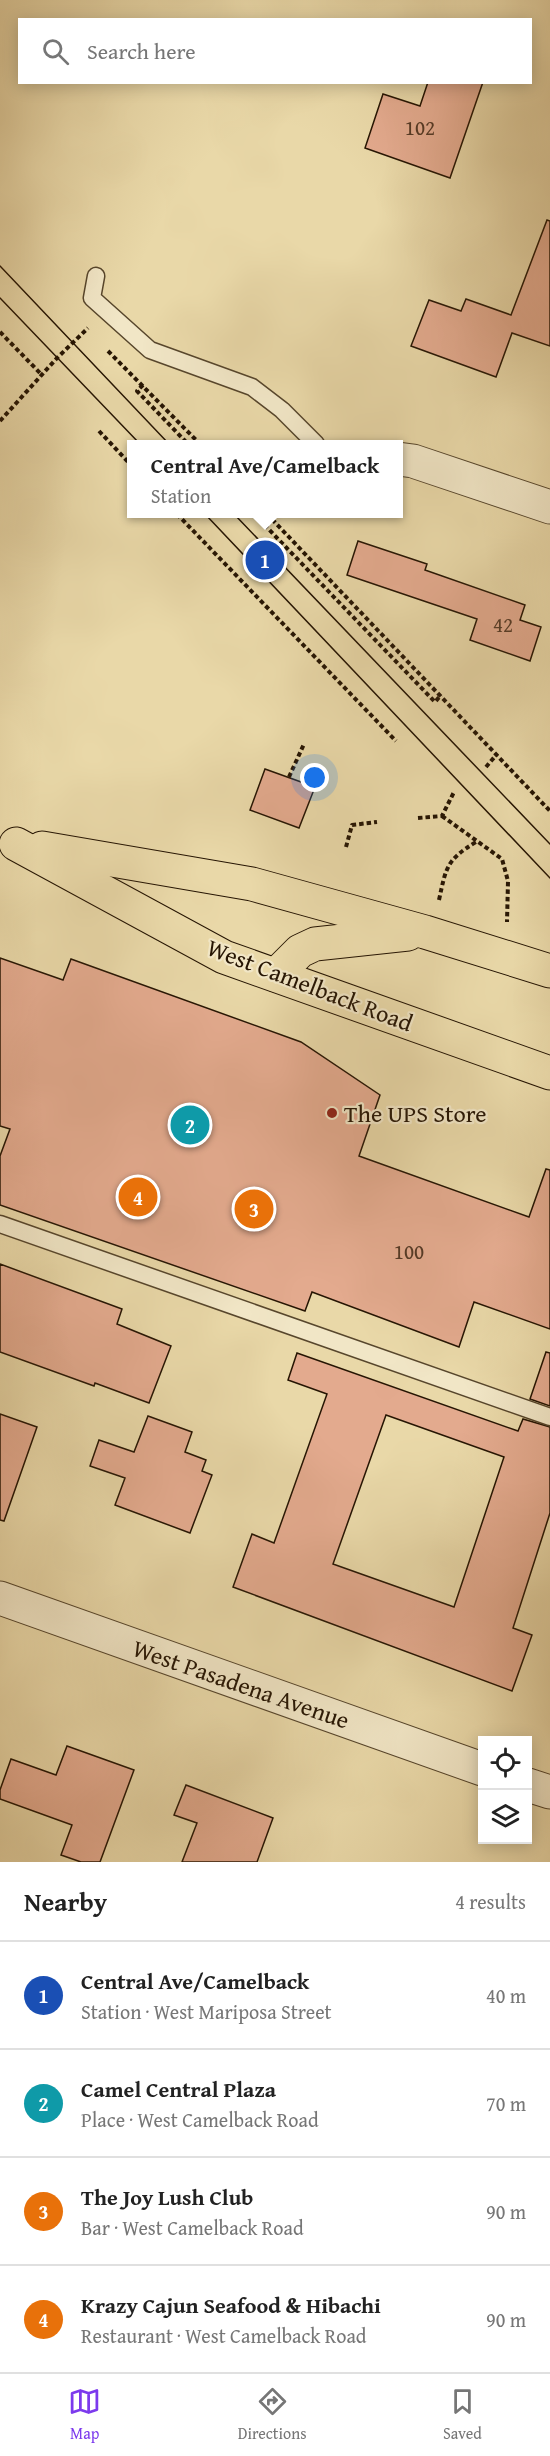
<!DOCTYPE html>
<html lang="en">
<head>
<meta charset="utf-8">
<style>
	body { margin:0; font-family:"Gentium Book Plus",serif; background:#f6f6f6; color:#222 }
	.controls { position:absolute; right:18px; bottom:18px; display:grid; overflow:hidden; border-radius:0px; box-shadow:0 3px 15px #0003 }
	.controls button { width:54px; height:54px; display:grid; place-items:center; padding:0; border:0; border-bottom:2px solid #e0e0e0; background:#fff; color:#222; font:30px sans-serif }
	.you { position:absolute; left:315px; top:778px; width:21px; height:21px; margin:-15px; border:4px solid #fff; border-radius:50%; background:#1a73e8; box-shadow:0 0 0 9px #1a73e833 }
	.badge { display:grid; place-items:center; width:39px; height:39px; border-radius:50%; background:#7c3aed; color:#fff; font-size:20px; font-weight:700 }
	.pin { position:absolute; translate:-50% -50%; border:3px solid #fff; box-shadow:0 2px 6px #0006 }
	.popup { position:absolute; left:127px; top:440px; width:276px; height:78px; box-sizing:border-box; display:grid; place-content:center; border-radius:0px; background:#fff; filter:drop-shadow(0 2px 4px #0005); font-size:20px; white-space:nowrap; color:#767676 }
	.popup b { font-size:22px; color:#222 }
	.popup::after { content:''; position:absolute; left:50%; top:100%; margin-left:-12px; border:12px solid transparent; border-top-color:#fff }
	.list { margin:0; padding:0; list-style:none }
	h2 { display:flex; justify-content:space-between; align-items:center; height:78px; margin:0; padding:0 24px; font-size:26px }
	h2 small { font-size:20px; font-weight:400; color:#767676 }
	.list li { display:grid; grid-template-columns:39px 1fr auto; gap:18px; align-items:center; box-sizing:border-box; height:108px; padding:0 24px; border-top:2px solid #e0e0e0 }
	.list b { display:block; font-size:22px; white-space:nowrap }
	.list p { margin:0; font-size:20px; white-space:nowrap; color:#767676 }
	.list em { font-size:20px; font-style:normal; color:#767676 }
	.icon { flex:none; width:33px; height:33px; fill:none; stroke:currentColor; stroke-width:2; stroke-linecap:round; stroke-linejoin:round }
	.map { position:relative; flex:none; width:550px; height:1862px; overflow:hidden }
	.search { position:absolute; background:#fff; box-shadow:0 3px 15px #0003; left:18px; right:18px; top:18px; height:66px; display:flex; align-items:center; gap:15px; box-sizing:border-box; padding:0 21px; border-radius:0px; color:#767676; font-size:22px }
	.sheet { height:510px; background:#fff }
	nav { display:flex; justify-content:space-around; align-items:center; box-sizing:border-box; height:84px; border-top:2px solid #e0e0e0; background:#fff; font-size:16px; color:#767676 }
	nav a { display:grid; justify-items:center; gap:3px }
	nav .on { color:#7c3aed }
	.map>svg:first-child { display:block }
</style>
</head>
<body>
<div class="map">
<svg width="550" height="1862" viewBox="0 0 550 1862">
	<rect width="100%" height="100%" fill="#e9d8a8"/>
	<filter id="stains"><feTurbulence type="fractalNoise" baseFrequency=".00333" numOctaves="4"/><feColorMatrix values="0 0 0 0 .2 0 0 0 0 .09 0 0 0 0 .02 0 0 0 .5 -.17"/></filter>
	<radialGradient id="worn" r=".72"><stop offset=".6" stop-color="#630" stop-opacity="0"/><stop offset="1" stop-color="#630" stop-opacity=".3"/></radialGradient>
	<!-- building -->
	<g fill="#e3aa8e" stroke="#261503" stroke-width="1.5" fill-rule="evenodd">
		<polygon points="428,82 483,82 450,178 365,148 383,94 420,106"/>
		<polygon points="547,220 550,221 550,346 512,333 496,377 411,346 429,300 461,311 466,299 511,315"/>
		<polygon points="358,541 427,564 425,570 525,605 520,620 541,627 530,661 470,640 477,619 347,575"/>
		<polygon points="265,769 315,787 299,828 250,810"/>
		<polygon points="0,958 63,980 71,959 301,1042 380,1095 359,1156 529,1217 546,1169 550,1170 550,1329 474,1302 459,1347 312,1292 305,1311 0,1205 0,1156 10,1129 0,1126"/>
		<polygon points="0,1264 122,1309 117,1324 171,1346 149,1403 95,1383 94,1386 0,1352"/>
		<polygon points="546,1352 550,1353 550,1406 530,1399"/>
		<path d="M297,1353L518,1431L523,1419L550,1427V1513L513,1628L532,1635L512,1691L233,1587L252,1534L274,1543L327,1394L288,1380ZM386,1415L504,1457L454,1607L333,1564Z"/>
		<polygon points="0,1414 37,1427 4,1521 0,1520"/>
		<polygon points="148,1416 192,1432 185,1452 206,1460 202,1471 212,1475 190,1533 115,1505 125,1478 90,1466 99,1440 134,1452"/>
		<polygon points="67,1746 134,1770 100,1862 81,1862 61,1855 72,1825 0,1799 0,1790 11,1759 56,1775"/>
		<polygon points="186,1785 273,1818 257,1862 182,1862 197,1823 174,1815"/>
	</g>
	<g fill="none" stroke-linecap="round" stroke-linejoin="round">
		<!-- lane casing -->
		<g stroke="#57462c" stroke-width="19">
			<g id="lane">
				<polyline points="96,276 92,298 150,350 252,387 282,410 316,444"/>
				<polyline points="0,1224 550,1417"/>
			</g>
		</g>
		<!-- street casing -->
		<g stroke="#57462c" stroke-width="35">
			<g id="street">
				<polyline points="398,459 413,461 550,507"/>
				<polyline points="0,1598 482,1769"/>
				<polyline points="528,1785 550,1792"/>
			</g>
		</g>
		<!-- primary casing -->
		<g stroke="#261503" stroke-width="35">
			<g id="primary">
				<polyline points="16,844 224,957 550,1073"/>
				<polyline points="42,848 252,884 425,932 550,971"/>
				<polyline points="276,975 300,951 315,944 408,934"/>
			</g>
		</g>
		<!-- path -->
		<g stroke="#261503" stroke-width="4" stroke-dasharray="4.5 3" stroke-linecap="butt">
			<polyline points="0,332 41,374"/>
			<polyline points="108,351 200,444"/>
			<polyline points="143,385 137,391 188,444"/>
			<polyline points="0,421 57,358 88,328"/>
			<polyline points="99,431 132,466"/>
			<polyline points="177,514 396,741"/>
			<polyline points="254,514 435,702 441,695"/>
			<polyline points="267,514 550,811"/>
			<polyline points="486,767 497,754"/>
			<polyline points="289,777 304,744"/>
			<polyline points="442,816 502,859 508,881 507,922"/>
			<polyline points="418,818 442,816 454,792"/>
			<polyline points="346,847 352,825 377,822"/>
			<path d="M439,900C446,868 446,860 476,842"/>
		</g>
		<!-- lane -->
		<use href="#lane" stroke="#f1e6c6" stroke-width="16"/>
		<!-- street -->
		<use href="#street" stroke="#f1e6c6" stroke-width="33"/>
		<!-- primary -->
		<use href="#primary" stroke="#e9d8a8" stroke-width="33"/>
		<!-- tram -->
		<g stroke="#261503" stroke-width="1.5">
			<polyline points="0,266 169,444"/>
			<polyline points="0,298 140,444"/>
			<polyline points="205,514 550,878"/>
			<polyline points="234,514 550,844"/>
		</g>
	</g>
	<!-- markers -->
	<circle fill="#8f2418" stroke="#f1e6c6" stroke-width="2" cx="332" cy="1113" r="6"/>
	<g text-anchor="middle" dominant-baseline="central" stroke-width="4.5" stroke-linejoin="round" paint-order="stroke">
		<!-- number labels -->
		<g font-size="21" fill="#553a26">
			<text x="420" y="127">102</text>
			<text x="503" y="624">42</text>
			<text x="409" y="1251">100</text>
		</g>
		<!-- street labels -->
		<g font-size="24" fill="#261503" stroke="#f1e6c6">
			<text transform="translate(310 985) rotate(21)">West Camelback Road</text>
			<text transform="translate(241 1684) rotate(19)">West Pasadena Avenue</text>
		</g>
		<!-- poi labels -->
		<g font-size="24" fill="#261503" stroke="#f1e6c6" text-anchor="start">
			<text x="344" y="1113">The UPS Store</text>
		</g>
	</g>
	<rect width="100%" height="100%" filter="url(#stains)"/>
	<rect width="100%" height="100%" fill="url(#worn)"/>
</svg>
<div class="controls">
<button><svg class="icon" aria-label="locate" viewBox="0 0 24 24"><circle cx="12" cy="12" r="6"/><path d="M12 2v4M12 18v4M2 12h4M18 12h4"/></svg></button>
<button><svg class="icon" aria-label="layers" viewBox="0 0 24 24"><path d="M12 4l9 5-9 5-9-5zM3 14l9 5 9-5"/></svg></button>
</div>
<div class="you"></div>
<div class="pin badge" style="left:265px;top:560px;background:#1a4fb4">1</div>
<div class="popup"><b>Central Ave/Camelback</b>Station</div>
<div class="pin badge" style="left:190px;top:1125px;background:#0f9aa8">2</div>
<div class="pin badge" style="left:254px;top:1209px;background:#e8710a">3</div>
<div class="pin badge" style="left:138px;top:1197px;background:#e8710a">4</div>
<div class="search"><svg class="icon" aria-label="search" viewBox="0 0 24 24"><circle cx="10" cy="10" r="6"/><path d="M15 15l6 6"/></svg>Search here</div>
</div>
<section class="sheet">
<h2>Nearby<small>4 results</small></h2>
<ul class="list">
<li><span class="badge" style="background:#1a4fb4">1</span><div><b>Central Ave/Camelback</b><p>Station · West Mariposa Street</p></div><em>40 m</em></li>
<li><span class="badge" style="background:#0f9aa8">2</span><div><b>Camel Central Plaza</b><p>Place · West Camelback Road</p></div><em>70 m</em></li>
<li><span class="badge" style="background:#e8710a">3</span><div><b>The Joy Lush Club</b><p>Bar · West Camelback Road</p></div><em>90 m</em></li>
<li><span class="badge" style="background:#e8710a">4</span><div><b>Krazy Cajun Seafood &amp; Hibachi</b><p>Restaurant · West Camelback Road</p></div><em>90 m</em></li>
</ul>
</section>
<nav>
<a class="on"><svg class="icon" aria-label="map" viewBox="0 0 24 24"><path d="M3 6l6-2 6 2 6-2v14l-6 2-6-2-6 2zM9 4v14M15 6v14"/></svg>Map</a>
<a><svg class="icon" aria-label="directions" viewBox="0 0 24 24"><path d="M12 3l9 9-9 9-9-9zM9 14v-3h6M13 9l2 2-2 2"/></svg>Directions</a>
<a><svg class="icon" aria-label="saved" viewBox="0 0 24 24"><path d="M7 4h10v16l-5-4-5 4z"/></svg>Saved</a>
</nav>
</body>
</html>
